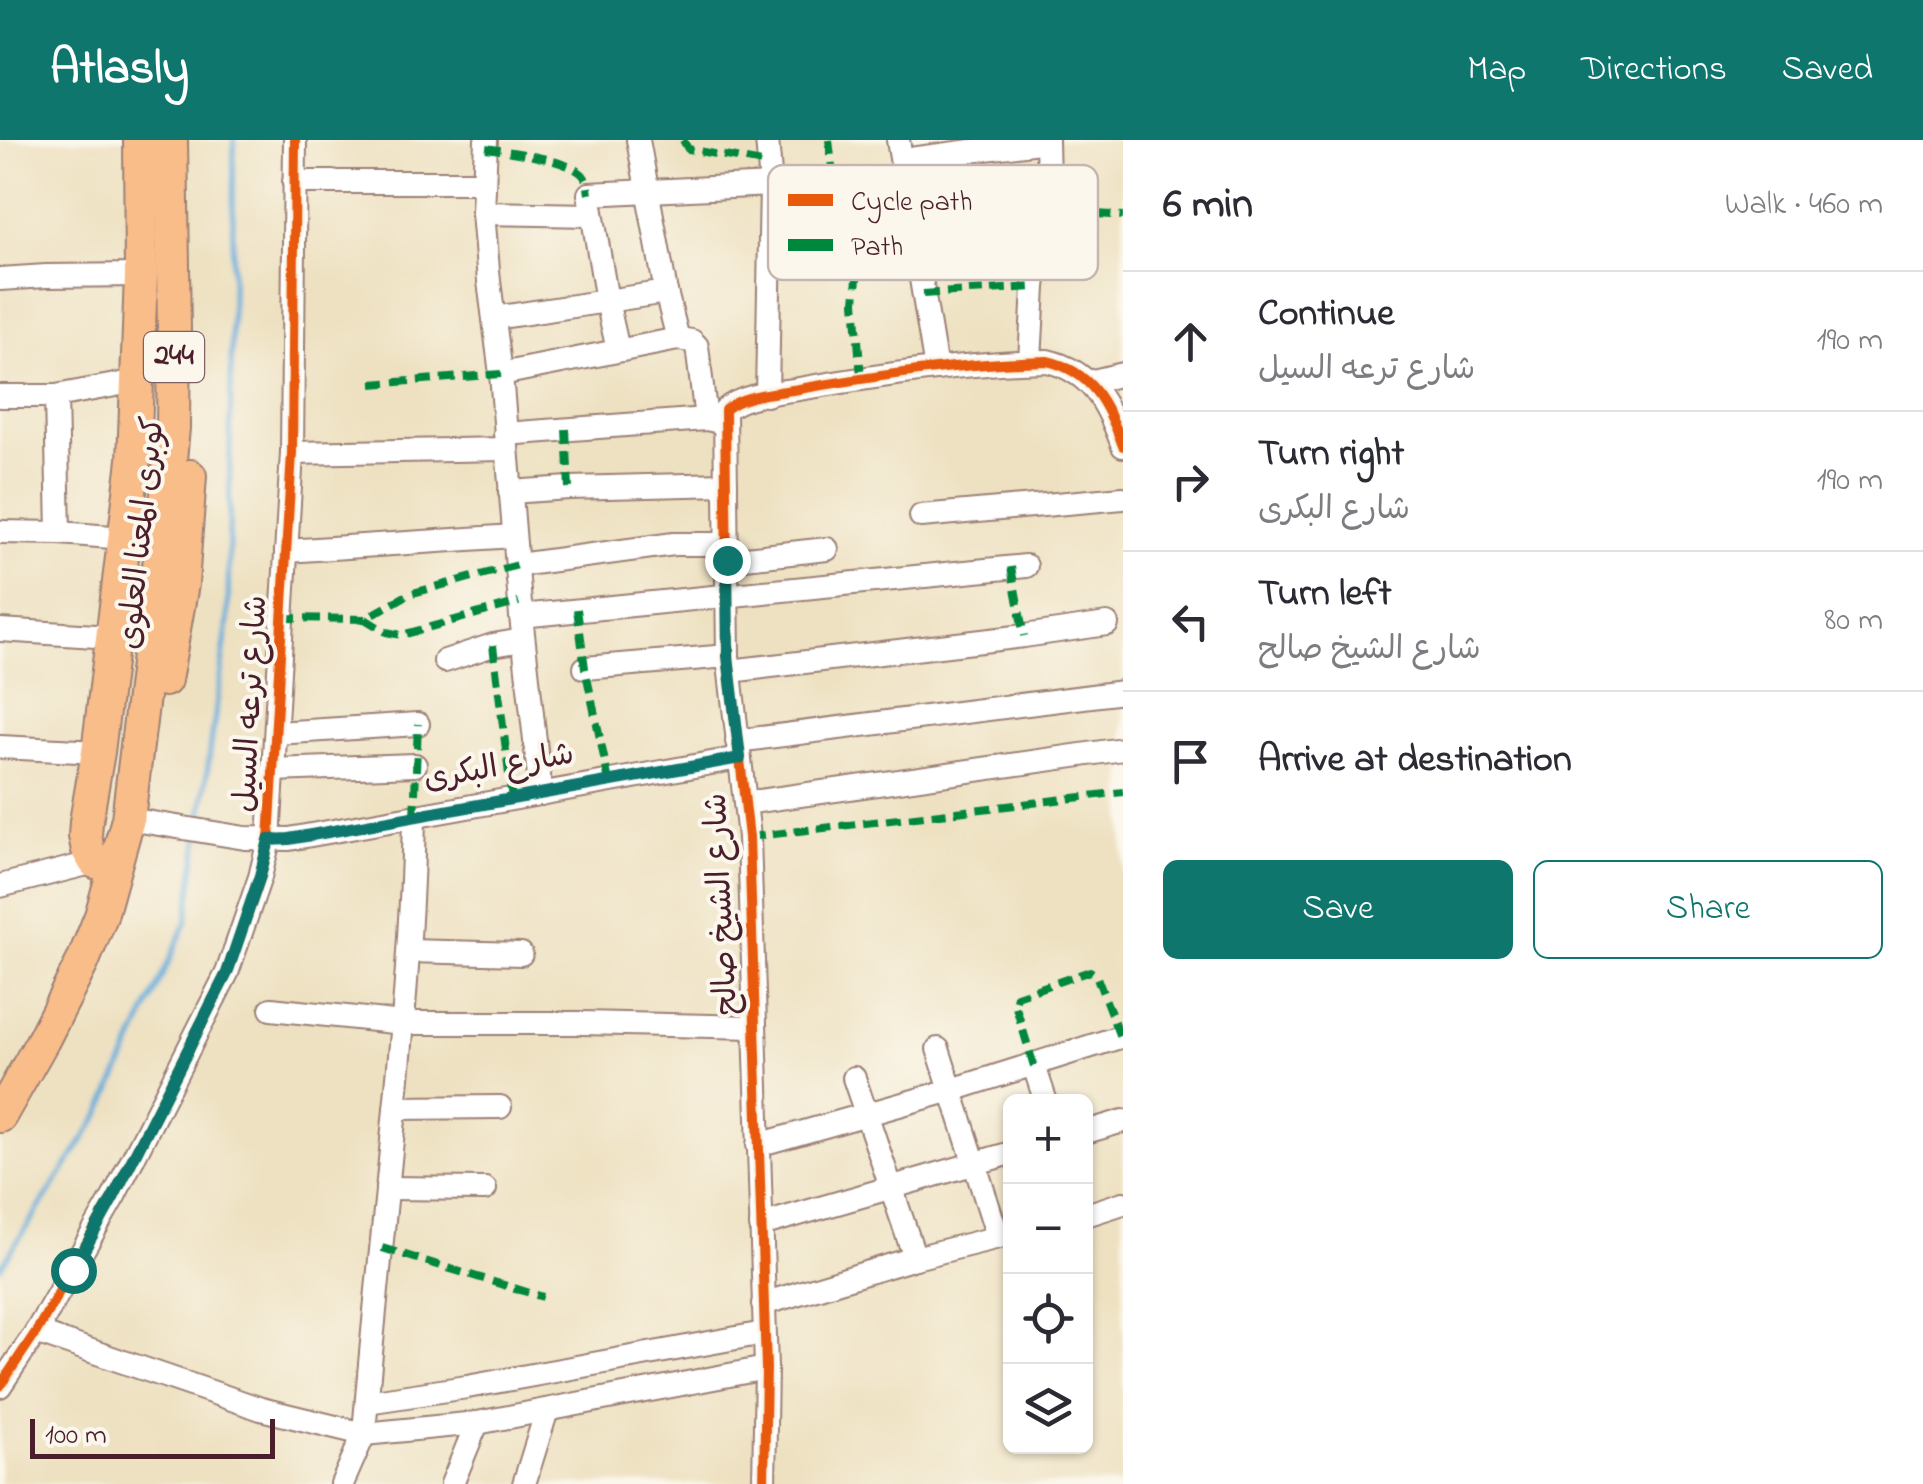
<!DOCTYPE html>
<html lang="en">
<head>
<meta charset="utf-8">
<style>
	body { margin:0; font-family:"Indie Flower","Playpen Sans Arabic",sans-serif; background:#f2f2f3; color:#2b2b33 }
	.controls { position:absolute; right:30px; bottom:30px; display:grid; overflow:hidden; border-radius:15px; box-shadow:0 2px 8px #0004 }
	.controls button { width:90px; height:90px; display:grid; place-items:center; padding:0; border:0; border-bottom:2px solid #e1e1e2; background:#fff; color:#2b2b33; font:50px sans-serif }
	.scale { position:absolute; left:30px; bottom:25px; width:245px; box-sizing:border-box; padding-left:10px; border:5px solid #4a1f2b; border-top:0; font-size:28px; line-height:35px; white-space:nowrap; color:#4a1f2b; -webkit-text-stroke:8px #fbf7ec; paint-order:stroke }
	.stop { position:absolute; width:30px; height:30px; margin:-22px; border:8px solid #0f766e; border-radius:50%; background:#fff }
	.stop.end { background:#0f766e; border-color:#fff; box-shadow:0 2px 10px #0008 }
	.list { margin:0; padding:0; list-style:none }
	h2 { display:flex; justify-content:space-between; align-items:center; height:130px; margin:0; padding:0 40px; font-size:42px }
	h2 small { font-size:32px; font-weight:400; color:#7c7c81 }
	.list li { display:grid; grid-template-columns:65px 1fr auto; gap:30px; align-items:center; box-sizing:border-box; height:140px; padding:0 40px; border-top:2px solid #e1e1e2 }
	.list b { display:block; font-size:38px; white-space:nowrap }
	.list p { margin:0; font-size:32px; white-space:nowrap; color:#7c7c81 }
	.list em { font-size:32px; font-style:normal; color:#7c7c81 }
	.actions { display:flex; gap:20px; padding:30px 40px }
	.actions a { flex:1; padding:22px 0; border:2px solid #0f766e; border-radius:15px; text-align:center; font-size:35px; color:#0f766e }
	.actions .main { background:#0f766e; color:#fff }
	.icon { flex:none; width:55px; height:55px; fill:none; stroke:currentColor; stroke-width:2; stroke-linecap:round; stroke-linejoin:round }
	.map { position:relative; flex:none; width:1123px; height:1344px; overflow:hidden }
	header { display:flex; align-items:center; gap:60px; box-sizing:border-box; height:140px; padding:0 50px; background:#0f766e; color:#fff }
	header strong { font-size:48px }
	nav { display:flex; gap:55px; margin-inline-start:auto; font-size:35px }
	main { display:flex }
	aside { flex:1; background:#fff }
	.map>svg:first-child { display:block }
</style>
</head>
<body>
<header>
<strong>Atlasly</strong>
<nav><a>Map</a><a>Directions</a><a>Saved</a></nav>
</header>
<main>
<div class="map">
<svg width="1123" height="1344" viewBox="0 0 1123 1344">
	<rect width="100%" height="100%" fill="#fbf7ec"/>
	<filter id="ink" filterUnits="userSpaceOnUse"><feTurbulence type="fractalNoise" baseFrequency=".01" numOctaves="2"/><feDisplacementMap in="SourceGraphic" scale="20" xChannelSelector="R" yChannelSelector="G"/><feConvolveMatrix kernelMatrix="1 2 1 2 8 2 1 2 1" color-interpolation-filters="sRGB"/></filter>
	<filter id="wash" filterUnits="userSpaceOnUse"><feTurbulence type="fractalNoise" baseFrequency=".0048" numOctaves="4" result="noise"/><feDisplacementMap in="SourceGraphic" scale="40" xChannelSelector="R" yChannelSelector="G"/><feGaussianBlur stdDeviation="2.25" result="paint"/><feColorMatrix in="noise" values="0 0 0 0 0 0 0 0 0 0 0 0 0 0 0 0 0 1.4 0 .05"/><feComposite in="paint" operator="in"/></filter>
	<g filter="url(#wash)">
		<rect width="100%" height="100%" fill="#eee1c1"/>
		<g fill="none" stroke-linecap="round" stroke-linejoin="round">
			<!-- stream -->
			<g stroke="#63acdb" stroke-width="5">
				<polyline points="200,684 228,481 234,0"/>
				<polyline points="0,1128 101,973 187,781 199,695"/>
			</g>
		</g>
	</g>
	<g filter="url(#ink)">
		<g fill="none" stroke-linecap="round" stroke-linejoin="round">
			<!-- minor casing -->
			<g stroke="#9c8076" stroke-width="26">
				<g id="minor">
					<polyline points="486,0 483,73 489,141 501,234 521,476 541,654"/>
					<polyline points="638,0 666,152 678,199"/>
					<polyline points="898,0 936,229"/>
					<polyline points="902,20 1047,1"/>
					<polyline points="294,42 483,42"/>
					<polyline points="483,73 592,75"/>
					<polyline points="0,139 46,136 141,135"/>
					<polyline points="494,178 666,152"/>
					<polyline points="618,210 607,161 589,54 771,45"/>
					<polyline points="1030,221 1034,147 1048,42 1047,0"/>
					<polyline points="501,234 678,199 692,201 697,206 706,279"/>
					<polyline points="1089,242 1123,234"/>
					<polyline points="767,255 771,45 767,0"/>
					<polyline points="0,256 56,256 137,241"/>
					<polyline points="56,256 59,393"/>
					<polyline points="505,294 706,279 721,282"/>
					<polyline points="292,313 506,309"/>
					<polyline points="510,352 569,348 726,344"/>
					<polyline points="921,376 1123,358"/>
					<polyline points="0,392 59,393 125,398"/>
					<polyline points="286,411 514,396"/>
					<polyline points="727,420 827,409"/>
					<polyline points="518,425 674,404 726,404"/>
					<polyline points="521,476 1026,426"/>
					<polyline points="0,490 112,497"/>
					<polyline points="445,521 493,505 523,500"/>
					<polyline points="585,528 728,516"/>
					<polyline points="730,531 1024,496 1107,484"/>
					<polyline points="276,593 418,584"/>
					<polyline points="737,601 1123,552"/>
					<polyline points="0,607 98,612"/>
					<polyline points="273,630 415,625"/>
					<polyline points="745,663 1123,609"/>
					<polyline points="128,679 245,698 289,699 739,618"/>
					<polyline points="0,746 95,722"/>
					<polyline points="409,811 521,814"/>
					<polyline points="271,869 403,883 582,883 754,887"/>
					<polyline points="938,909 998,1097"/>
					<polyline points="1034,926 1046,962"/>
					<polyline points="854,938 915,1118"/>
					<polyline points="395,968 500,967"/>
					<polyline points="1086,992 1123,981"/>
					<polyline points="758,1005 952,950 1123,896"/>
					<polyline points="387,1048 485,1049"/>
					<polyline points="1086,1075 1123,1063"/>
					<polyline points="761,1085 1011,1013"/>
					<polyline points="763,1164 915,1118 1011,1094"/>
					<polyline points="36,1192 261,1269 364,1294 477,1283 766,1228"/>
					<polyline points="0,1246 36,1192 114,1056 227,833 260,737 269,700 292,313 295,0"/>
					<polyline points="367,1262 467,1247 764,1193"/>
					<path d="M342,1344L364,1294C380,1088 410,883 414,677"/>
					<polyline points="452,1344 477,1283"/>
					<polyline points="524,1344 547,1270"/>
					<path d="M764,1344L766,1228L749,697L728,516L725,270C743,254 776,253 799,249C881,235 964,223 1047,221C1092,231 1108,265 1123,306"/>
				</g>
			</g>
			<!-- highway casing -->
			<g stroke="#9c8076" stroke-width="36">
				<g id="highway">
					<polyline points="165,540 182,444 190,336"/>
					<polyline points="95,722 88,710 85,696 86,682 98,612 134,320 141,135 140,0"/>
					<polyline points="0,976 43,900 83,821 101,776 128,679 164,385 173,288 174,189 171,0"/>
				</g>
			</g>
			<!-- minor -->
			<use href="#minor" stroke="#fff" stroke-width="22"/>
			<!-- highway -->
			<use href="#highway" stroke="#f9bd89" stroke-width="32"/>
			<!-- quiet -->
			<g stroke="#00873e" stroke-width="8" stroke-dasharray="15 8" stroke-linecap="butt">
				<polyline points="683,0 688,9 768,24"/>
				<polyline points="829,0 838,77"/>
				<path d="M486,8C506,11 576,20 585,38C588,43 588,49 589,54"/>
				<polyline points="973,47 1048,42"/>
				<polyline points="913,80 1045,70 1123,76"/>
				<polyline points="923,154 1034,147"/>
				<polyline points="861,238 855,162 862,78"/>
				<polyline points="372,244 501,234"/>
				<polyline points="566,289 569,348"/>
				<polyline points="1011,427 1024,496"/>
				<polyline points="577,469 585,528 609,641"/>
				<polyline points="282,478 365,479 409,454 518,425"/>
				<polyline points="365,479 386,492 402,495 519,462"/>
				<polyline points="493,505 512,659"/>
				<polyline points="414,677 418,584"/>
				<polyline points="749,697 1123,652"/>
				<polyline points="1034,926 1015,864 1017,856 1090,831 1096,835 1120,897"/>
				<polyline points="382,1108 543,1157"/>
			</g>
			<!-- cycleway casing -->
			<g stroke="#fbf7ec" stroke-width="16">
				<g id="cycleway">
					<polyline points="0,1246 36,1192 114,1056 227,833 260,737 269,700 292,313 295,0"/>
					<path d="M764,1344L766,1228L749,697L728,516L725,270C743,254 776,253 799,249C881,235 964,223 1047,221C1092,231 1108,265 1123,306"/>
				</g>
			</g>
			<!-- cycleway -->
			<use href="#cycleway" stroke="#e8590c" stroke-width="10"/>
		</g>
	</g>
	<g fill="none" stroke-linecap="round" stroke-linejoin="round" filter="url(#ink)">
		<!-- route -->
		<polyline stroke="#0f766e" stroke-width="12" points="73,1130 114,1056 227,833 260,736 269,700 289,699 740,618 728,516 727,420"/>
	</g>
	<g text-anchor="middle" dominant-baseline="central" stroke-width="8" stroke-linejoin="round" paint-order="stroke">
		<!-- shield labels -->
		<rect fill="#fbf7ec" stroke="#7f6065" stroke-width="2.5" x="144" y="192" width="60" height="50" rx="8"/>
		<g font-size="30" font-weight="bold" fill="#4a1f2b">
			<text x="174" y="217">244</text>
		</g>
		<!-- street labels -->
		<g font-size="32" fill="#4a1f2b" stroke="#fbf7ec">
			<text transform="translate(143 393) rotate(-84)">كوبرى المعنا العلوى</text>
			<text transform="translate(252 564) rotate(-87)">شارع ترعه السيل</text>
			<text transform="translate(499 628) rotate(-10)">شارع البكرى</text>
			<text transform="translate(723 764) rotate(-93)">شارع الشيخ صالح</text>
		</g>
	</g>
	<!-- legend -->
	<rect x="768" y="25" width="330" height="115" rx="15" fill="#fbf7ec" stroke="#c6b6b2" stroke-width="2.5"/>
	<rect x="788" y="54" width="45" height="12" fill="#e8590c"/>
	<rect x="788" y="99" width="45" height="12" fill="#00873e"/>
	<g font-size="28" fill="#4a1f2b">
		<text x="851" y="70">Cycle path</text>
		<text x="851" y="115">Path</text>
	</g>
</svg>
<div class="controls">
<button>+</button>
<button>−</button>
<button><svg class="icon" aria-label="locate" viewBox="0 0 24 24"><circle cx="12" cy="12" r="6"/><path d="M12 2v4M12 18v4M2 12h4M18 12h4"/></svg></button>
<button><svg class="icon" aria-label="layers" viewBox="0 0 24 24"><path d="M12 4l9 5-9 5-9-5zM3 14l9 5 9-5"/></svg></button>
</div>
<div class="scale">100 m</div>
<div class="stop" style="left:73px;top:1130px"></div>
<div class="stop end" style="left:727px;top:420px"></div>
</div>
<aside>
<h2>6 min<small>Walk · 460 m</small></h2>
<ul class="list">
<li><svg class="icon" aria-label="ahead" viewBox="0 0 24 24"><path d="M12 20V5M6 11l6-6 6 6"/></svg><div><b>Continue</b><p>شارع ترعه السيل</p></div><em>190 m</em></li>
<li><svg class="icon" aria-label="right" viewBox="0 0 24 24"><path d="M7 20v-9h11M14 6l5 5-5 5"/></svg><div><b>Turn right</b><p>شارع البكرى</p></div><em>190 m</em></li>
<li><svg class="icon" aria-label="left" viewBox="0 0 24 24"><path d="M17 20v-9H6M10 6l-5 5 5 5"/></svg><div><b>Turn left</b><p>شارع الشيخ صالح</p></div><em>80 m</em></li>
<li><svg class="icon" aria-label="arrive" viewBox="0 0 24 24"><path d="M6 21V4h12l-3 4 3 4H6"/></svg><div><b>Arrive at destination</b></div></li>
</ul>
<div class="actions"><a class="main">Save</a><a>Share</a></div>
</aside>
</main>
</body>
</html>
